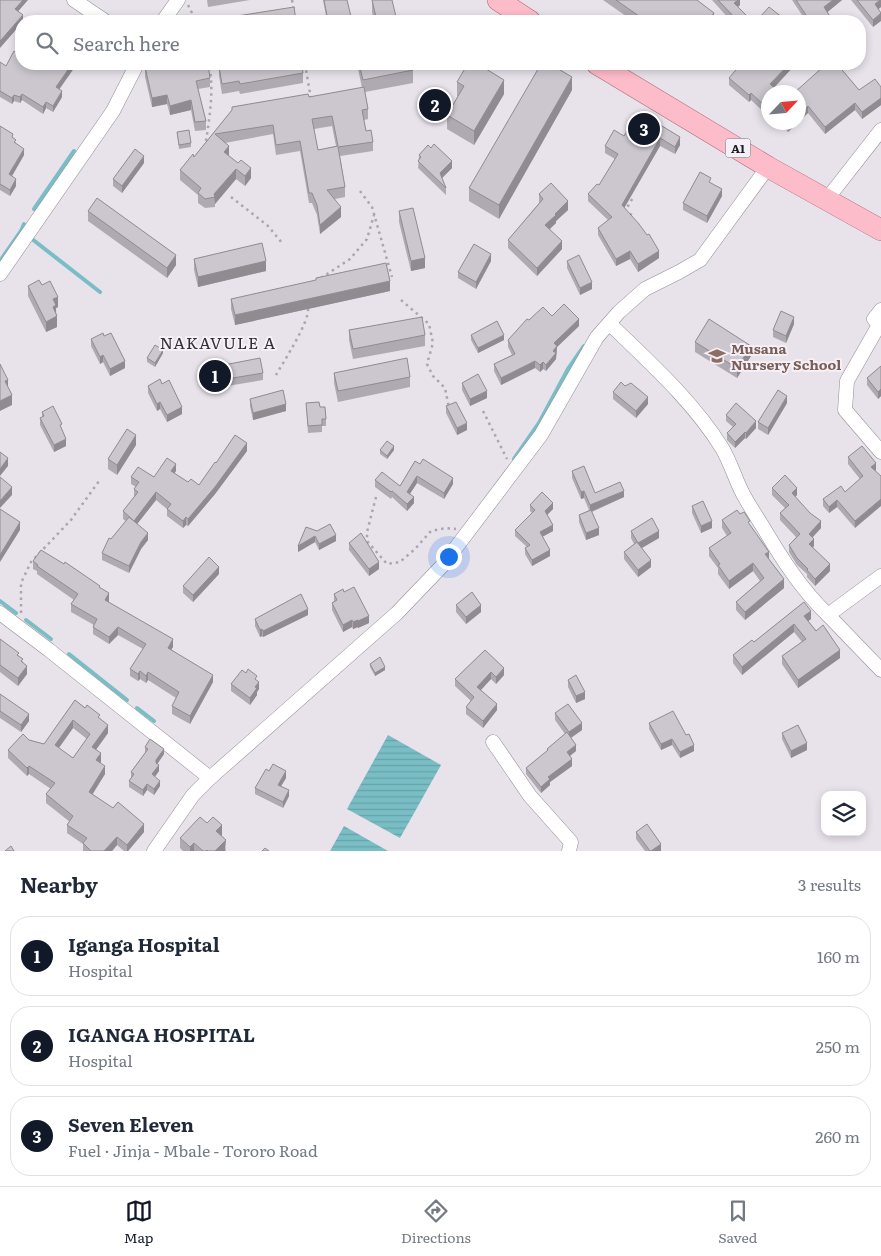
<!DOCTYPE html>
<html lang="en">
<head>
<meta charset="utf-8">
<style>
	body { margin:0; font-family:Literata,serif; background:#f6f6f7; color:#1f2937 }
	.controls { position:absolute; right:15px; bottom:15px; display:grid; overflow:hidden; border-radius:10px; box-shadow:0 2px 8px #0003 }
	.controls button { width:45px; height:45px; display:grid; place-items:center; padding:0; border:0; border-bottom:1px solid #e0e1e3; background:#fff; color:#1f2937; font:25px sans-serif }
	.compass { position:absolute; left:761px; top:85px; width:45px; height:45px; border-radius:50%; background:#fff; box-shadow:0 2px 8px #0003; rotate:64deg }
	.you { position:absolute; left:448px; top:556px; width:18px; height:18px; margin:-12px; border:4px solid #fff; border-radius:50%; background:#1a73e8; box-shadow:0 0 0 8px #1a73e833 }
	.badge { display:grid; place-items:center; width:32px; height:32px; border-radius:50%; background:#111827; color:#fff; font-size:16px; font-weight:700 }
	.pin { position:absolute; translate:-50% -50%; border:2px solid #fff; box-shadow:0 1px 5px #0006 }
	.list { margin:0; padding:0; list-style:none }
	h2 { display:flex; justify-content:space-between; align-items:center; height:65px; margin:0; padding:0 20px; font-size:21px }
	h2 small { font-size:16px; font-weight:400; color:#747a83 }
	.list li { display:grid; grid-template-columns:32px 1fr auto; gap:15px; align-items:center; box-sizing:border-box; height:80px; margin:0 10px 10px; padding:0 10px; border:1px solid #e0e1e3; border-radius:20px }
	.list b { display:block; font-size:19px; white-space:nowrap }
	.list p { margin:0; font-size:16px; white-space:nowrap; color:#747a83 }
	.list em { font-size:16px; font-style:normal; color:#747a83 }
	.icon { flex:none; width:28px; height:28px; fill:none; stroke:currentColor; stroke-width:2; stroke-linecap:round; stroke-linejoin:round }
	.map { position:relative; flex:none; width:881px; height:851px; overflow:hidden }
	.search { position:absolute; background:#fff; box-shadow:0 2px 8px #0003; left:15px; right:15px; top:15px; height:55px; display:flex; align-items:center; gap:12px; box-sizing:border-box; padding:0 18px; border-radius:20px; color:#747a83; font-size:19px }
	.sheet { height:335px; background:#fff }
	nav { display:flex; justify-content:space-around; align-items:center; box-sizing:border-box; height:70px; border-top:1px solid #e0e1e3; background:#fff; font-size:14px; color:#747a83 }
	nav a { display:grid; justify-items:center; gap:2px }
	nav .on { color:#111827 }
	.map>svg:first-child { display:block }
</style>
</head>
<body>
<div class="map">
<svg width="881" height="851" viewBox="0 0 881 851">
	<defs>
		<pattern id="water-rules" width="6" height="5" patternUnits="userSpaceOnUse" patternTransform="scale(1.25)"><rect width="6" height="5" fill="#79bdc5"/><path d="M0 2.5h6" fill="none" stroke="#68a2a9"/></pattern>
	</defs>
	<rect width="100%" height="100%" fill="#e8e2eb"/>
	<!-- water -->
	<g fill="url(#water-rules)">
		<polygon points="388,735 441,765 400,838 347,809"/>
		<polygon points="344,826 388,851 330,851"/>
	</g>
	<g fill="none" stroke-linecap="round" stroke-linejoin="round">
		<!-- stream -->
		<g stroke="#79bdc5" stroke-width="4">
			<polyline points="34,209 74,151"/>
			<polyline points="32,239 100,292"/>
			<polyline points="0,261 21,231 24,224"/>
			<polyline points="514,459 539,423 568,369 584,346"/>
			<polyline points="0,601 16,613"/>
			<polyline points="26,620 51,639"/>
			<polyline points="69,654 127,700"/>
			<polyline points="137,708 154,721"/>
		</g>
		<!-- street casing -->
		<g stroke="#928d94" stroke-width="15">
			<g id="street">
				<polyline points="74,0 105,21"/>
				<polyline points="163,21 178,0"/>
				<polyline points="827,199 881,130"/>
				<polyline points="0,274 113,111 137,64"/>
				<polyline points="881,310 874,319 879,325 847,381 845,410 881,452"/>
				<path d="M610,324C649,362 693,401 722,448C731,463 735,479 743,494C749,505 756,516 763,527C782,559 801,589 828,615L881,576"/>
				<polyline points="0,613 49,650 210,778 193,795 154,851"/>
				<polyline points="828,615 881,670"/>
				<polyline points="493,742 530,796 571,842 569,851"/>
				<polyline points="210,778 397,613 442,566 541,435 597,337 619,312 645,289 679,272 700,260 768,167"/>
			</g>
		</g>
		<!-- primary casing -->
		<g stroke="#af6776" stroke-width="22">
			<g id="primary">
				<polyline points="498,0 530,21"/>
				<polyline points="597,64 768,167 881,230"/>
			</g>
		</g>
		<!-- path -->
		<g stroke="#aba6ad" stroke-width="2.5" stroke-dasharray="2.5 4" stroke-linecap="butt">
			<polyline points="292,0 294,10"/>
			<polyline points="188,5 196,21"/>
			<polyline points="305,64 311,99"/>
			<path d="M206,141C210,115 214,89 209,64"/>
			<polyline points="360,191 372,207 392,277"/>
			<polyline points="231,197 268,226 282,243"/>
			<polyline points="632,215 625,211 634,196"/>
			<polyline points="321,278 350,259 367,239 374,215"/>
			<polyline points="401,300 429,324 433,343 427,364 433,376 445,388 449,408"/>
			<path d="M276,375C284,361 310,321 308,308"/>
			<polyline points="483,411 507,459"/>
			<polyline points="376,497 367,532 367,541 387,564 400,562 415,549 431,531 446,528 456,529"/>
			<polyline points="21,613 21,583 31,562 71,520 99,481"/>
		</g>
		<!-- street -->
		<use href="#street" stroke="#fff" stroke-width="14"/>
		<!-- primary -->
		<use href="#primary" stroke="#fdbcc9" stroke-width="21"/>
	</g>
	<!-- wall -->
	<g fill="#afaab1" fill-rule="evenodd">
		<polygon points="207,0 250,0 208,7"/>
		<polygon points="323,0 347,0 352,21 327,21"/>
		<polygon points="372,0 397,21 403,21 374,21 372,12"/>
		<polygon points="603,0 697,0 714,21 633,21"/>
		<polygon points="712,0 740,0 740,5 738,7 752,21 731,21"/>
		<polygon points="792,0 842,0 827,12 833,21 806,21"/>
		<polygon points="851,0 881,0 881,7 878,9 873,27"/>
		<polygon points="760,17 787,21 760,21"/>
		<polygon points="0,62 6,66 59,89 62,97 53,112 46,108 43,114 22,100 20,103 14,101 12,104 0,97"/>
		<path d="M357,64H412L413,70V83L365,92L368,109V119L364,120L366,131L373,142V151L340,156L345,187V197L335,199L341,217L320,234L317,215L312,203H309L300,151L276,155L273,134L225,143L229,156L251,178L245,186L236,179L215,204V207L205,208L198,203V195L180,180V170L194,157L232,110V107L309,97L362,88ZM332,126L336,146L318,150L314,129Z"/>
		<polygon points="811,64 843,64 839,66 859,90 881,87 881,105 862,119 855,110 825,134 808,113 798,122 819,71"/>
		<polygon points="145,67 210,78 210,87 198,89 206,121 206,130 195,131 191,110 170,115 167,104 152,107 145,77"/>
		<polygon points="219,67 303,73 303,83 240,94 239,91 222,94 219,76"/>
		<polygon points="729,78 768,92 768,116 751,100 749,102 729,85"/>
		<polygon points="457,82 504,94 474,145 447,129 447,115 458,96 457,96"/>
		<polygon points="572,90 499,219 469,201 469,188"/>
		<polygon points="639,112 680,145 675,154 660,146 624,207 659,258 638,272 630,259 616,266 598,235 598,228 608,220 588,201 588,194 599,185 615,159 605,153 605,146 624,136"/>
		<polygon points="778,122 798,122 788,132"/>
		<polygon points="0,126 13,138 16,143 24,155 12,176 16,186 10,196 0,190"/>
		<polygon points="177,132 191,143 191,147 179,149"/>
		<polygon points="431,148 452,168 442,178 446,188 446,195 418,168 419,155"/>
		<polygon points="144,163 122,193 113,186 113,179"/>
		<polygon points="711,183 722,196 707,223 683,210 683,203"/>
		<polygon points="539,194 568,210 556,221 556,223 550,229 562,249 537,276 508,248 508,240 539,203"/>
		<polygon points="88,211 176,265 167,278 88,221"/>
		<polygon points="399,211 425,268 411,271 399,222"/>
		<polygon points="194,259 266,271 198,287 194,270"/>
		<polygon points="491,261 476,289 458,278 458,272"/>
		<polygon points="567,261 592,289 580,295 567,268"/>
		<polygon points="42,285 58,307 56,308 57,327 46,332 28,296 28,286"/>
		<polygon points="390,291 235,325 231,309 231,299"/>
		<polygon points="552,316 579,326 557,347 556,359 546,371 543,369 540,372 535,368 501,385 494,371 494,364 512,355 508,347 508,340 529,320"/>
		<polygon points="794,324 786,343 773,337 773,330"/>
		<polygon points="349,330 425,335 425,346 353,359 349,340"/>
		<polygon points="471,335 504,340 478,353 471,340"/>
		<polygon points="104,336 125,368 110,376 103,362 100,364 91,346 91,339"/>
		<polygon points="695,342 751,356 737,378 695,352"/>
		<polygon points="163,353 155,367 147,362 147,358"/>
		<polygon points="213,365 224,365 263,373 263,380 215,388 213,372"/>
		<polygon points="881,366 881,396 878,399 867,385 867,378"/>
		<polygon points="334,373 410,377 410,387 338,402 334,383"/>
		<polygon points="462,383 487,398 470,406 462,390"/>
		<polygon points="162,384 182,414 167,422 160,409 157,411 148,393 148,386"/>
		<polygon points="625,386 648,404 636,418 613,399 613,392"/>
		<polygon points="250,399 286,411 253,420 250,406"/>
		<polygon points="306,403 320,407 326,419 326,426 322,426 322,432 308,433"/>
		<polygon points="787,403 768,435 758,429 758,422"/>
		<polygon points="446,406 467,430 457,435 446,413"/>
		<polygon points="42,412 62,431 66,446 54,452 40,425 40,418 42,417"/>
		<polygon points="726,415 756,428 746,439 745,438 735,448 727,440 727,433 733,427 726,421"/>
		<polygon points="136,445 117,475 108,469 108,459"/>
		<polygon points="380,450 394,450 387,459 380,454"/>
		<polygon points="247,451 215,494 188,526 186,525 183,528 167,516 167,509 156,500 137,524 148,540 141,549 129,573 102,560 102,553 111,539 126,521 123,519 123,511 134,497 134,489 136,487 131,484 131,477 154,477 176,471 174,473 188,482 199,485 216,463"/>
		<polygon points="848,457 876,470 855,528 837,507 829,513 823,506 823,499 845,492 860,479 848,464"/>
		<polygon points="415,461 453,484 444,499 417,483 410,494 414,503 407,511 392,497 391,499 375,487 375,480 400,486"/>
		<polygon points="572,471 595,493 624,497 592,512 599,535 586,540 579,522 579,515 589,510 584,498 581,499 572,478"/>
		<polygon points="772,488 797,495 795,497 821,528 812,538 814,546 813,548 830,571 815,586 807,577 807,574 797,565 789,552 789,545 796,537 780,520 780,513 785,508 772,495"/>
		<polygon points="530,505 553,509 547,515 553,531 542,537 550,556 532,566 525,554 525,548 527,547 515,536 515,530 532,513 530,511"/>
		<polygon points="692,506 712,528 701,533 692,513"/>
		<polygon points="722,520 750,526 784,588 745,620 736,610 736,602 760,581 753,571 729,589 718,574 718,568 709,556 709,548 727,536 722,528"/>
		<polygon points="317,531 336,541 319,550 315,542 298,552"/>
		<polygon points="631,531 659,538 642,548 651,567 638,577 624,559 624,552 634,544 631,538"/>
		<polygon points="349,543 379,569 369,576 349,550"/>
		<polygon points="33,561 100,588 109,601 108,602 173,647 171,649 213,682 190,724 172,714 172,706 176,698 148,680 146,683 140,679 138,681 130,676 130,669 143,649 118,635 109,644 93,634 93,627 94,625 71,612 71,604 74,600 37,574 37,571 33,569"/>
		<polygon points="219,574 193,602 183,593 183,586"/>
		<polygon points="344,592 369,623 358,628 358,627 353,629 352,627 343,632 332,610 332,603 334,601 334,594"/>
		<polygon points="804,602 811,619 808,621 840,658 798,688 782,664 782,656 802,642 794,632 742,675 733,663 733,655 754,642"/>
		<polygon points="456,605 481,612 466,624 456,612"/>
		<polygon points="308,615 263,637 262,636 260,637 255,626 255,619"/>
		<polygon points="0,639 19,656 23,662 27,674 18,686 0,672"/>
		<polygon points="485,650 504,675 496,684 491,679 481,690 497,710 483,728 466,714 466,707 471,701 455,686 455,679"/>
		<polygon points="370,664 385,670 375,676 370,667"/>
		<polygon points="568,680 585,699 576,703 568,687"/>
		<polygon points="257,681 259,689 257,692 257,695 250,705 231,691 231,684"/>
		<polygon points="0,694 29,721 21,732 0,718"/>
		<path d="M75,700L100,719L108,733L96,750L101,762L100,763L105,774L92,794L144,832L128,851H124L117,845L112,851H83V844L67,833V825L70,822L46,803V794L51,789L29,774L27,776L8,758V750L29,740L44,744ZM73,728L87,739L73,758L59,748Z"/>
		<polygon points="555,713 582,730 571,738 576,751 570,756 572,766 550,782 550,785 541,793 526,774 526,768 547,751 547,749 565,734 555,720"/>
		<polygon points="649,723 694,751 680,758 672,745 661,750 649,729"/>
		<polygon points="782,733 807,750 791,758 782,739"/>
		<polygon points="145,747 164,754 157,764 159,771 155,777 160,786 154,795 147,790 143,796 129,787 129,781 131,778 131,772 145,753"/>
		<polygon points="269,771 286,778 281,786 289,796 283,808 255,794 255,788"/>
		<polygon points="207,823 222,835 221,836 226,851 183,851 180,848 180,838"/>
		<polygon points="636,832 661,851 645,851 636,839"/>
	</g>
	<!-- shaded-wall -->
	<g fill="#8f8b90">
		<polygon points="23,0 28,0 15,15 15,9"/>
		<polygon points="738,0 740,0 740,5 734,10 734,3"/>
		<polygon points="833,0 842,0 824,15 824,7"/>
		<polygon points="880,0 881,0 881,7 875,12 875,4"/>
		<polygon points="714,13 714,21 708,21"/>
		<polygon points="881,13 881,21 873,27 873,20"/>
		<polygon points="23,15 23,21 21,21 21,24 0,48 0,41"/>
		<polygon points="72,64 77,64 56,94 56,87"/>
		<polygon points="789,64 796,64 770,92 770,84"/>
		<polygon points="572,77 572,90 499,219 499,205"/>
		<polygon points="504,80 504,94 474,145 474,131"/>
		<polygon points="62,91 62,97 53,112 53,106"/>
		<polygon points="751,93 751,100 749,102 749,95"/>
		<polygon points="22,94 22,100 20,103 20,97"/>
		<polygon points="14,95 14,101 12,104 12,98"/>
		<polygon points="167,95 167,104 152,107 152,98"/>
		<polygon points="881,98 881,105 862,119 862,112"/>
		<polygon points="191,100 191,110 170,115 170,106"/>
		<polygon points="46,102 46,108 43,114 43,107"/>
		<polygon points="855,103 855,110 825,134 825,127"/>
		<polygon points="808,106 808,113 798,122 798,115"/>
		<polygon points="791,122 798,122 788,132 788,125"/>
		<polygon points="680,137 680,145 675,154 675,147"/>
		<polygon points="660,138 660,146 622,212 622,205"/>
		<polygon points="229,146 229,156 224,152"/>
		<polygon points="24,149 24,155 9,181 9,174"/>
		<polygon points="144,156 144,163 122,193 122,186"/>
		<polygon points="452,161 452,168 440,180 440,173"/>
		<polygon points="251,168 251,178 245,186 245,176"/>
		<polygon points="236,169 236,179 215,204 214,194"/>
		<polygon points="16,179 16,186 10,196 10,190"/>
		<polygon points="722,189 722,196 707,223 707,216"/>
		<polygon points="568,201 568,210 556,221 556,223 545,233 545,225 555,214"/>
		<polygon points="341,207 341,217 320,234 320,225"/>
		<polygon points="562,241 562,249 537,276 537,268"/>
		<polygon points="630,251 630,259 616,266 616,259"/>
		<polygon points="659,251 659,258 638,272 638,264"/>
		<polygon points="491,254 491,261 476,289 476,282"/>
		<polygon points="176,255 176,265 167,278 167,268"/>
		<polygon points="425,258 425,268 411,271 411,261"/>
		<polygon points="266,261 266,271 198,287 198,277"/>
		<polygon points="390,281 390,291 235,325 235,315"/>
		<polygon points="592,282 592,289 580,295 580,288"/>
		<polygon points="58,297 58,307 56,308 56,316 53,317 53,299"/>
		<polygon points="57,316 57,327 46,332 46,322"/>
		<polygon points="794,317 794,324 786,343 786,336"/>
		<polygon points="579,319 579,326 557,347 556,359 546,371 546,365 553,351 554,343"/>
		<polygon points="504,335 504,340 478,353 478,348"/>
		<polygon points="751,346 751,356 737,378 737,368"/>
		<polygon points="163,350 163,353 155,367 155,363"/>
		<polygon points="103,355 103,362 100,364 100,357"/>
		<polygon points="125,361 125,368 110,376 110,369"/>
		<polygon points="535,361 535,368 501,385 501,378"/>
		<polygon points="543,362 543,369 540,372 540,365"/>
		<polygon points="8,380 8,390 5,381"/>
		<polygon points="881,389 881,396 878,399 878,392"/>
		<polygon points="487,391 487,398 470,406 470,399"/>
		<polygon points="12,395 12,405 0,411 0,401"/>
		<polygon points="787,396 787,403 768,435 768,428"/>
		<polygon points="648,397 648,404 636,418 636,411"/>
		<polygon points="160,402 160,409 157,411 157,404"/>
		<polygon points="286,404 286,411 253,420 253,413"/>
		<polygon points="182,407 182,414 167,422 167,415"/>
		<polygon points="756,421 756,428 746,439 746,433"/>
		<polygon points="467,423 467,430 457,435 457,428"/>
		<polygon points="745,432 745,438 735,448 735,442"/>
		<polygon points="136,435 136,445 117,475 117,465"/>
		<polygon points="66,439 66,446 54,452 54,445"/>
		<polygon points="247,443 247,451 215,494 188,526 188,519"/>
		<polygon points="394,446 394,450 387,459 387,456"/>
		<polygon points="8,458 8,466 0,476 0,469"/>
		<polygon points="876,463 876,470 871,473 871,467"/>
		<polygon points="176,464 176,471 171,479 171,471"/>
		<polygon points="417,476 417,483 407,498 407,492"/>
		<polygon points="453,478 453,484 444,499 444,493"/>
		<polygon points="12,487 12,495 0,508 0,501"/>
		<polygon points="797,488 797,495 792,500 792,493"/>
		<polygon points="584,491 584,498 581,499 581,492"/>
		<polygon points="624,491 624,497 590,512 590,505"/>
		<polygon points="156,492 156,500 134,528 134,521"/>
		<polygon points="414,497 414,503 407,511 407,504"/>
		<polygon points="881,499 881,506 855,528 855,521"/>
		<polygon points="837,500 837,507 829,513 829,507"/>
		<polygon points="553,503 553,509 545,517 545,511"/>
		<polygon points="186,517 186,525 183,528 183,521"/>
		<polygon points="712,521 712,528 701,533 701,526"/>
		<polygon points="821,521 821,528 809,541 809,534"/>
		<polygon points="20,522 20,530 0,562 0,555"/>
		<polygon points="553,525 553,531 540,538 540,532"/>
		<polygon points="599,528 599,535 586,540 586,533"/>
		<polygon points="659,531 659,538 638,550 638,543"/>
		<polygon points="148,533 148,540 141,549 129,573 129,566 141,542"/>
		<polygon points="336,535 336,541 319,550 319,544"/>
		<polygon points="315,536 315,542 298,552 298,546"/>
		<polygon points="814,539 814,546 809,551 809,544"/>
		<polygon points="550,550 550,556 532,566 532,560"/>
		<polygon points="769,552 769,560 765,554"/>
		<polygon points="651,560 651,567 638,577 638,570"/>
		<polygon points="379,562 379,569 369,576 369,569"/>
		<polygon points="753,563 753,571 729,589 729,581"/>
		<polygon points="830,564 830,571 815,586 815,579"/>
		<polygon points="219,567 219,574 193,602 193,595"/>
		<polygon points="784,579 784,588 745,620 745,612"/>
		<polygon points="109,593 109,601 105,607 105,600"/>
		<polygon points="481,605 481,612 466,624 466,617"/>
		<polygon points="308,609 308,615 263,637 263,631"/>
		<polygon points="811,611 811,619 804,624 804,616"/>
		<polygon points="369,616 369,623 358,628 358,621"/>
		<polygon points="352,620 352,627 343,632 343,625"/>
		<polygon points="358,620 358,627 353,629 353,622"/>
		<polygon points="794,624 794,632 742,675 742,667"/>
		<polygon points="118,627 118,635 109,644 109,637"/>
		<polygon points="262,629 262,636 260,637 260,630"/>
		<polygon points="173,639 173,647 168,655 168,648"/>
		<polygon points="840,650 840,658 798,688 798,680"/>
		<polygon points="27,666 27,674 18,686 18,678"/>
		<polygon points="385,667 385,670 375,676 375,673"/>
		<polygon points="504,668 504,675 496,684 496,677"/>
		<polygon points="140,671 140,679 138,681 138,674"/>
		<polygon points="148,672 148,680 146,683 146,676"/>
		<polygon points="491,672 491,679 477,694 477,687"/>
		<polygon points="213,675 213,682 190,724 190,716"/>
		<polygon points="259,682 259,689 257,692 257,695 250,705 250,698 255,687"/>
		<polygon points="585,692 585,699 576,703 576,696"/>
		<polygon points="497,704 497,710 483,728 483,721"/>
		<polygon points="29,714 29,721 21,732 21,725"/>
		<polygon points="73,720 73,728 55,753 55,745"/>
		<polygon points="582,723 582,730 569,739 569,732"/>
		<polygon points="108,725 108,733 92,755 92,747"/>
		<polygon points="672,739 672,745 661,750 661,744"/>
		<polygon points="807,743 807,750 791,758 791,751"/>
		<polygon points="576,745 576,751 567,758 567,752"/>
		<polygon points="694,745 694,751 680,758 680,752"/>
		<polygon points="164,749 164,754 156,766 156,769 156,760"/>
		<polygon points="101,753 101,762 96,768 96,760"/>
		<polygon points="572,759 572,766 550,782 550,785 541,793 541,787 548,777"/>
		<polygon points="159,765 159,771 152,780 152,774"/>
		<polygon points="29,766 29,774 27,776 27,768"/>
		<polygon points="105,766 105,774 89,800 89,792"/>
		<polygon points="286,771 286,778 278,791 278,785"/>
		<polygon points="160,781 160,786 154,795 154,789"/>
		<polygon points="147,784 147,790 143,796 143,790"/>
		<polygon points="289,790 289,796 283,808 283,802"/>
		<polygon points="144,824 144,832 128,851 127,851 127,845"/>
		<polygon points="222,825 222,835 216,841 216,831"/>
		<polygon points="117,837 117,845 112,851 104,851"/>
		<polygon points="226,840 225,851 215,851"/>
		<polygon points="194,843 194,851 190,851 190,847"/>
		<polygon points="661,844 661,851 651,851"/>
	</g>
	<!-- building -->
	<g fill="#ccc6ce" stroke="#8f8b90" fill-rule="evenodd">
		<polygon points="0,0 23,0 15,9 23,15 0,41"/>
		<polygon points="324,0 347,0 352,21 328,21"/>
		<polygon points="372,0 392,0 397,21 403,20 403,21 377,21"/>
		<polygon points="616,0 697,0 714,13 708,21 646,21"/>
		<polygon points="718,0 738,0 734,3 752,21 738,21"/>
		<polygon points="796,0 833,0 824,7 833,21 810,21"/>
		<polygon points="857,0 880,0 875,4 881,13 873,20"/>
		<polygon points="294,7 296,21 226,21 232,20 231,17"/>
		<polygon points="769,7 787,21 766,21 760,17"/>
		<polygon points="14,51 21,56 21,64 38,64 43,67 45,64 72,64 56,87 62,91 53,106 46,102 43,107 22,94 20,97 14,95 12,98 0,91 0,62 6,66"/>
		<polygon points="159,64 208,64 210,78 196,81 206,121 195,122 191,100 170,106 167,95 152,98 145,67"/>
		<polygon points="236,64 302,64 303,73 240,84 239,81 222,84 219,67"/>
		<polygon points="359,64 412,64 413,70 363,80"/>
		<polygon points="478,64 504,80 474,131 447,115 464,86 457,82 467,65 474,70"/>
		<polygon points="541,64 550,64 572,77 499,205 469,188"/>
		<polygon points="741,64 789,64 770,84 779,92 768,92 768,109 751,93 749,95 729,78"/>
		<polygon points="819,64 837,64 859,90 875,79 881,87 881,98 862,112 855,103 825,127 808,106 798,115 798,92 795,92 823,67"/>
		<path d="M364,87L368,109L362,110L366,131L371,130L373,142L338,147L345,187L327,190L341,207L320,225L317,205L312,193H309L300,141L276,145L273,125L215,134L229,146L224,152L238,163L241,160L251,168L245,176L236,169L214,194L215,197L205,199L198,193L201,188L180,170L193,154L194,157L232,110V107L308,94L309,97ZM332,116L338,146L318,150L312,119Z"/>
		<polygon points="639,112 680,137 675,147 660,138 622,205 639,224 647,235 649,234 659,251 638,264 630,251 616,259 598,228 612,217 588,194 597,184 599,185 618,154 605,146 614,130 624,136"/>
		<polygon points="0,126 13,134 12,137 16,140 14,142 24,149 9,174 16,179 10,190 0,184"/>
		<polygon points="189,130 191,143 179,145 177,132"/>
		<polygon points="434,144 452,161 440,173 446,188 418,161 421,157 419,155 428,145 431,148"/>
		<polygon points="135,149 144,156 122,186 113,179"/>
		<polygon points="700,172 711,178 709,182 722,189 707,216 683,203"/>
		<polygon points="551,183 568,201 555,214 556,215 545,225 562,241 537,268 508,240 543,199 539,194"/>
		<polygon points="97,198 176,255 167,268 88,211"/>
		<polygon points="413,208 425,258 411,261 399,211"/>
		<polygon points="262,243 266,261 198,277 194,259"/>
		<polygon points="474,244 491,254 476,282 458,272"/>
		<polygon points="579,255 592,282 580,288 567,261"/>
		<polygon points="386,263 390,281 235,315 231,299 316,280 316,278"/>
		<polygon points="39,280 42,285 50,281 58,297 53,299 56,305 53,307 57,316 46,322 28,286"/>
		<polygon points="564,304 579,319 554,343 557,346 553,351 556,353 546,365 543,362 540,365 535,361 501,378 494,364 515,354 508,340 527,319 529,320 543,307 552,316"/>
		<polygon points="781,311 794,317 786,336 773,330"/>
		<polygon points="422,317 425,335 353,349 349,330"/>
		<polygon points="709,319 751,346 737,368 695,342"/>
		<polygon points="497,321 504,335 478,348 471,335"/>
		<polygon points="103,333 104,336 111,333 125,361 110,369 103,355 100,357 91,339"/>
		<polygon points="155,345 163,350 155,363 147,358"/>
		<polygon points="260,358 263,373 215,381 213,365 224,364 224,365"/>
		<polygon points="407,358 410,377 338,391 334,373"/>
		<polygon points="0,364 8,380 5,381 12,395 0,401"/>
		<polygon points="881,366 881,389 878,392 867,378"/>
		<polygon points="478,374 487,391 470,399 462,383"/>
		<polygon points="160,379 162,384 169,380 182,407 167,415 160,402 157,404 148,386"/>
		<polygon points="621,382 625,386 631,383 648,397 636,411 613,392"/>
		<polygon points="283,390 286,404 253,413 250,399"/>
		<polygon points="778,390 787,396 768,428 758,422"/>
		<polygon points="319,402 320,407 325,407 326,419 322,419 322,425 308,426 306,403"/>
		<polygon points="456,402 467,423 457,428 446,406"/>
		<polygon points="736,403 756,421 746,433 745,432 735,442 727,433 736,424 726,415"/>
		<polygon points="53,406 62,424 60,425 66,439 54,445 40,418 44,416 42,412"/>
		<polygon points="127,429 136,435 117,465 108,459"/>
		<polygon points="235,435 247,443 215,487 188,519 186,517 183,521 167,509 171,504 156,492 134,521 123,511 138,492 134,489 139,482 131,477 138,467 154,477 167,458 176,464 171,471 188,482 191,479 199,485 215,462 216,463"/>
		<polygon points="387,441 394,446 387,456 380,450"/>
		<polygon points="862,446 876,463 871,467 881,476 881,499 855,521 837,500 829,507 823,499 841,486 845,492 863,476 848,457"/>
		<polygon points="0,452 8,458 0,469"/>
		<polygon points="423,459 453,478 444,493 417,476 407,492 414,497 407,504 392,491 391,492 375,480 382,472 400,486 415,461 420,464"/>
		<polygon points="584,466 595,493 620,482 624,491 590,505 584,491 581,492 572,471"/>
		<polygon points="785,475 797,488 792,493 810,513 821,521 809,534 814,539 809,544 830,564 815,579 807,570 808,569 797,558 789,545 800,534 780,513 789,505 772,488"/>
		<polygon points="0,477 12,487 0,501"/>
		<polygon points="542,492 553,503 545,511 553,525 540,532 550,550 532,560 525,548 530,545 515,530 535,510 530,505"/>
		<polygon points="703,501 712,521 701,526 692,506"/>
		<polygon points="0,509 20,522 0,555"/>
		<polygon points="591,510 599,528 586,533 579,515"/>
		<polygon points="737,510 740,514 744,512 750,521 748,522 769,552 765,554 784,579 745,612 736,602 764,578 753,563 729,581 718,565 720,564 709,548 731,533 722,520"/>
		<polygon points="129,517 148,533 141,542 129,566 102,553 109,538 111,539"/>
		<polygon points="652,518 659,531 638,543 631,531"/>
		<polygon points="330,524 336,535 319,544 315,536 298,546 306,527 317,531"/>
		<polygon points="361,533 379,562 369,569 349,543"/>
		<polygon points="637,542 651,560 638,570 624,552"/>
		<polygon points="41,550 64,564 65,562 100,586 99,587 109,593 105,600 173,639 168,648 213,675 190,716 172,706 179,692 148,672 146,676 140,671 138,674 130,669 146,644 118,627 109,637 93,627 97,619 71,604 78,594 37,566 38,565 33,561"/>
		<polygon points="209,557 219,567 193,595 183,586"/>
		<polygon points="354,587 369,616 358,621 358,620 353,622 352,620 343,625 332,603 337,600 334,594 343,589 344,592"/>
		<polygon points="472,592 481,605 466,617 456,605"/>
		<polygon points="301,594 308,609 263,631 262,629 260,630 255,619"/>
		<polygon points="804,602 811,611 804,616 816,631 823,625 840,650 798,680 782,656 806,639 794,624 742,667 733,655 752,640 754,642"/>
		<polygon points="0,639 19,653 17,655 23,659 21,661 27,666 18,678 0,665"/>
		<polygon points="485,650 504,668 496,677 491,672 477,687 497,704 483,721 466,707 474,697 455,679"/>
		<polygon points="380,657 385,667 375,673 370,664"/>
		<polygon points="248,669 257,676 255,679 259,682 255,687 257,688 250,698 231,684 242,670 246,673"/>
		<polygon points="576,675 585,692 576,696 568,680"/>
		<polygon points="0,694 29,714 21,725 0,711"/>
		<path d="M75,700L85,708L87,705L100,715L98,717L108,725L92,747L101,753L96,760L105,766L89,792L113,808L118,802L144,824L127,845L117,837L104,851H91L83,843L87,838L67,825L73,816L46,794L55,783L29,766L27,768L8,750L23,734L29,740L44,744ZM73,720L90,734L73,758L55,745Z"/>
		<polygon points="568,704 582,723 569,732 555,713"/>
		<polygon points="673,711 686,735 689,734 694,745 680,752 672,739 661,744 649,723"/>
		<polygon points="798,725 807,743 791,751 782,733"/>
		<polygon points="567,732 576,745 567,752 572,759 548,777 550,779 541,787 526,768 548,750 547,749"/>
		<polygon points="150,739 164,749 156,760 156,763 159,765 152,774 160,781 154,789 147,784 143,790 129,781 134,774 131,772 148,749 145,747"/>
		<polygon points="273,764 286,771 278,785 289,790 283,802 255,788 266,769 269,771"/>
		<polygon points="200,817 207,823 213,817 222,825 216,831 226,840 215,851 208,851 207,850 206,851 203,851 194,843 190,847 180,838"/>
		<polygon points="647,824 661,844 651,851 650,851 636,832"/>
		<polygon points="11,846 14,851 5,851"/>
		<polygon points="265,848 269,851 262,851"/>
	</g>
	<!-- icons -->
	<defs>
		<g id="school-bare" transform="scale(1.35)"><path d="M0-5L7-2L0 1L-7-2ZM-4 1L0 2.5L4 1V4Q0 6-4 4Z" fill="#8d6e63" stroke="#f5f0f8" stroke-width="2.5" paint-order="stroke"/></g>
	</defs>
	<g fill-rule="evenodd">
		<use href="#school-bare" x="717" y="356"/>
	</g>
	<g text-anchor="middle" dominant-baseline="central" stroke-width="4" stroke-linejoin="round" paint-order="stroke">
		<!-- shield labels -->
		<rect fill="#f5f0f8" stroke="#5f5c61" stroke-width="1" x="725.5" y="138.5" width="25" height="19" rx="4"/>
		<g font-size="12" font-weight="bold" fill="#1f1d20">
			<text x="738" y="148">A1</text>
		</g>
		<!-- education labels -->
		<g font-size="14" font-weight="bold" fill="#785e54" stroke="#f5f0f8" text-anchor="start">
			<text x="731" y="348">Musana<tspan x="731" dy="16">Nursery School</tspan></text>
		</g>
		<!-- quarter labels -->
		<g font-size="16" letter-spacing="1" fill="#322e35" stroke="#f5f0f8">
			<text x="218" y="342">NAKAVULE A</text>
		</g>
	</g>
</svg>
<div class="controls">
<button><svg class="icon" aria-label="layers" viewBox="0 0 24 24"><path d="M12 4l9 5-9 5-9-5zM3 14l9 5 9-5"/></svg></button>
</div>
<svg class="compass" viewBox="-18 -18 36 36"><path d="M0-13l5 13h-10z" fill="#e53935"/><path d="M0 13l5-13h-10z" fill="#747a83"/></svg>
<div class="you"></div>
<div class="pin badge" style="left:215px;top:376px">1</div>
<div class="pin badge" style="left:435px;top:105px">2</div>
<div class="pin badge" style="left:644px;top:129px">3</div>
<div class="search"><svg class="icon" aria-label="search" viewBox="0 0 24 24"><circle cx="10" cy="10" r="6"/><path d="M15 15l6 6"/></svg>Search here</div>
</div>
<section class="sheet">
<h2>Nearby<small>3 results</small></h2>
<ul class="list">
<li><span class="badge">1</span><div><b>Iganga Hospital</b><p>Hospital</p></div><em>160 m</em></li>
<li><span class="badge">2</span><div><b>IGANGA HOSPITAL</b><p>Hospital</p></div><em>250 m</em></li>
<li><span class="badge">3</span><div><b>Seven Eleven</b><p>Fuel · Jinja - Mbale - Tororo Road</p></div><em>260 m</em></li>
</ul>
</section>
<nav>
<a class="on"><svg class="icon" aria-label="map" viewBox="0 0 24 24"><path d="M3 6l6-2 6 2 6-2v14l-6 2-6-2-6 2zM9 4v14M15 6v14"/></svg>Map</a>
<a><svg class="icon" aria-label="directions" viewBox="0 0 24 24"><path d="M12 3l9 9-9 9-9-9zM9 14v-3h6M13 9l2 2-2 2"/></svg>Directions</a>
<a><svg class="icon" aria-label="saved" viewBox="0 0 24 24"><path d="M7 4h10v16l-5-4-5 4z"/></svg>Saved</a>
</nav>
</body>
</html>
